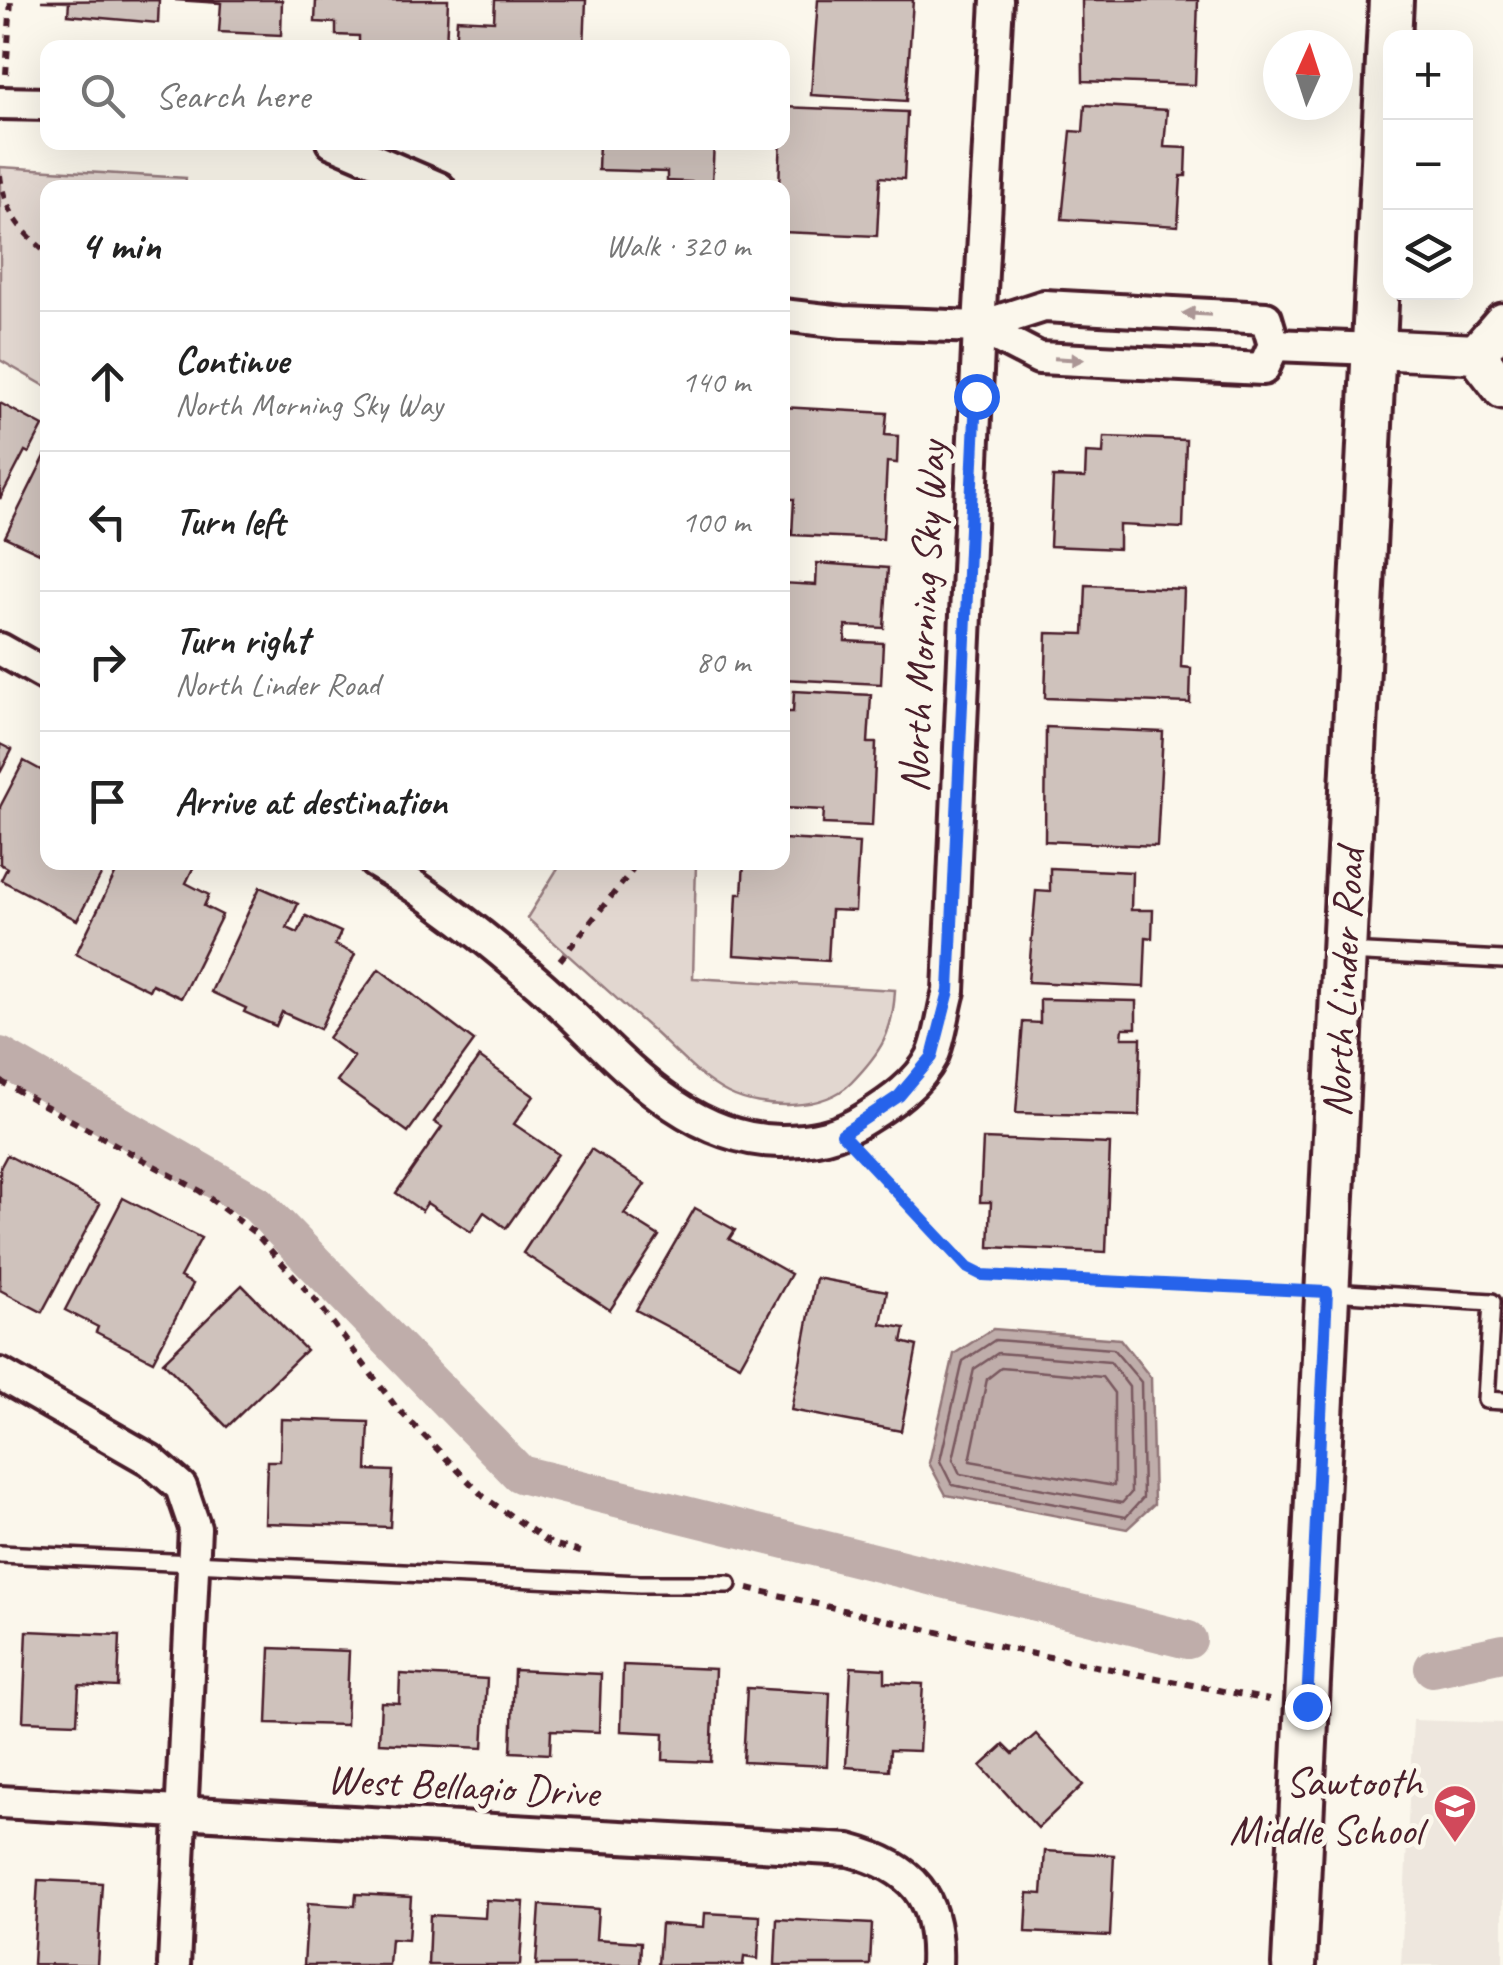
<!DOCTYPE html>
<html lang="en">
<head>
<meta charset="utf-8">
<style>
	body { margin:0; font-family:Caveat,sans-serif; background:#f6f6f6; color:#222 }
	.controls { position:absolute; right:30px; top:30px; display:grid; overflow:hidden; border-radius:20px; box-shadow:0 10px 40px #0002 }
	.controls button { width:90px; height:90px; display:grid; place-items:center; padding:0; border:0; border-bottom:2px solid #e0e0e0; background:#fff; color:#222; font:50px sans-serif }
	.compass { position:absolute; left:1263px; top:30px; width:90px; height:90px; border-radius:50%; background:#fff; box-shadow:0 10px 40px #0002; rotate:3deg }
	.stop { position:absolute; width:30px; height:30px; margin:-22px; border:8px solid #2563eb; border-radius:50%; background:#fff }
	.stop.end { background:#2563eb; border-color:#fff; box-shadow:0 2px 10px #0008 }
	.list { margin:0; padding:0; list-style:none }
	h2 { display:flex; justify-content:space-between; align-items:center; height:130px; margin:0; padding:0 40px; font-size:42px }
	h2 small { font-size:32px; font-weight:400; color:#767676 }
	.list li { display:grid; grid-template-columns:65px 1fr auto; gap:30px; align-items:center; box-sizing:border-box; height:140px; padding:0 40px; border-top:2px solid #e0e0e0 }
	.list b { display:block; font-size:38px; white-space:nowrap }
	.list p { margin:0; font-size:32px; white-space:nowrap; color:#767676 }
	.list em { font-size:32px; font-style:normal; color:#767676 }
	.icon { flex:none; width:55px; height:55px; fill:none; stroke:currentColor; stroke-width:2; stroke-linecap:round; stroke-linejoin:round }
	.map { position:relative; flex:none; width:1503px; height:1965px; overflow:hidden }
	.search { position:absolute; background:#fff; box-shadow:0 10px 40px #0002; left:40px; top:40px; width:750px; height:110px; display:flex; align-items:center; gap:25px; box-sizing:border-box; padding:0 35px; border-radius:20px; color:#767676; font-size:38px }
	.panel { position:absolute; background:#fff; box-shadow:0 10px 40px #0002; left:40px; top:180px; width:750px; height:690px; border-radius:20px }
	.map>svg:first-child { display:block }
</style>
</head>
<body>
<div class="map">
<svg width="1503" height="1965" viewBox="0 0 1503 1965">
	<rect width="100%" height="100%" fill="#fbf7ec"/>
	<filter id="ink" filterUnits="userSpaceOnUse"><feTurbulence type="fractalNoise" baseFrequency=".01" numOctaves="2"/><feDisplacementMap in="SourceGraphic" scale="20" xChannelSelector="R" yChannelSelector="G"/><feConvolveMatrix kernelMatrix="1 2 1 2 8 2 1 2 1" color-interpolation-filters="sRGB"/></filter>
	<g filter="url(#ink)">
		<!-- built -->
		<polygon fill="#eee7de" points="1413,1720 1503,1723 1503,1965 1401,1965"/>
		<!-- green -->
		<g fill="#e2d7d0" stroke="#967b7e" stroke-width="2.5">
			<polygon points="0,167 186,178 185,187 48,188 47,387 0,360"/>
			<path d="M561,863H696L693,978L895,990C893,1033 881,1052 851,1083C823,1111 762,1110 728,1093C700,1079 675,1051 652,1030C610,993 568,955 527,918Z"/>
		</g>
		<!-- water -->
		<polygon fill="#bfadaa" stroke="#907477" stroke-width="2.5" points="993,1329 1120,1339 1151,1378 1154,1504 1127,1529 946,1495 929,1463 954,1354"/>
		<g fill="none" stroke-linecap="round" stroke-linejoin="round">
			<!-- shore -->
			<g stroke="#79585e" stroke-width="2.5">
				<polygon points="995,1340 1113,1349 1141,1382 1143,1498 1126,1517 952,1485 940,1461 963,1361"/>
				<polygon points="998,1353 1110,1362 1129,1387 1131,1493 1122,1503 960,1474 953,1459 974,1369"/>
				<polygon points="1001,1368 1102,1377 1114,1393 1114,1486 970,1461 987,1379"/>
			</g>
			<!-- canal -->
			<g stroke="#bfadaa" stroke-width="38">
				<polyline points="0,1056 257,1204 520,1474 1188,1640"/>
				<polyline points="1433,1668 1503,1653"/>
			</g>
		</g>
		<!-- building -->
		<g fill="#cfc2bc" stroke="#4a1f2b" stroke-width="2.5">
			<polygon points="159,0 158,23 68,15 69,2 41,1"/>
			<polygon points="175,0 282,0 281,35 219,32 221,3"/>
			<polygon points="316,0 448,0 446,48 359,48 359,36 336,35 336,23 315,22"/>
			<polygon points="495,0 586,0 584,48 455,48 457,19 494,21"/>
			<polygon points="818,0 913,0 906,101 811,95"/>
			<polygon points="1082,0 1198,0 1195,85 1083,81"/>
			<polygon points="1085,105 1167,110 1164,147 1187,148 1186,176 1181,176 1178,226 1062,219 1071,131 1083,132"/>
			<polygon points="782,107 907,112 904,179 880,177 877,236 782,232 782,188 779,188"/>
			<polygon points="599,142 714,142 712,183 667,181 667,172 598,170"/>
			<polygon points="0,403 43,426 29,453 25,451 0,499"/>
			<polygon points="782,407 887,413 885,435 898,436 897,463 887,462 883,539 792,535 794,499 782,499"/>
			<polygon points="1104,437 1186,440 1183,528 1119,525 1119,549 1050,546 1053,477 1085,478 1086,453 1103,454"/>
			<polygon points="48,450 48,557 5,537"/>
			<polygon points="817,563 888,568 884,628 846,626 845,641 883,643 881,684 782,679 782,583 816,585"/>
			<polygon points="1086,585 1184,589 1181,667 1191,668 1190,703 1045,698 1047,633 1084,634"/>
			<polygon points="794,691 871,695 868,743 876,743 872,826 823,824 824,810 782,808 782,712 793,712"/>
			<polygon points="1046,727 1163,732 1157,846 1045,841"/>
			<polygon points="0,744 12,750 0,773"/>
			<polygon points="24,761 48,774 48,862 108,862 77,920 1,880 7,868 0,864 0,807"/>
			<polygon points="782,839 859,843 855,911 831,910 828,961 734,955 737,894 742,894 744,862 782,862"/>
			<polygon points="121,862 196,862 186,883 209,895 204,906 222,915 181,998 152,984 149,990 76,954"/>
			<polygon points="1050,868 1132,872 1131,910 1153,910 1152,938 1146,937 1144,987 1028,982 1036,891 1050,892"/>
			<polygon points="260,887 298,904 287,928 298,933 306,916 341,932 335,945 355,954 320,1029 282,1012 276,1026 244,1012 246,1008 211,992"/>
			<polygon points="379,969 474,1041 408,1132 337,1081 354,1057 328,1038"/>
			<polygon points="1040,999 1136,1001 1136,1028 1123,1028 1122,1038 1141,1038 1139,1116 1016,1113 1023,1022 1040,1023"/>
			<polygon points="479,1057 534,1096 514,1124 558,1154 506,1228 484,1212 471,1232 427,1203 422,1211 396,1193 442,1127 434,1122"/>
			<polygon points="983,1139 1110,1144 1106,1252 989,1247 991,1202 980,1202"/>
			<polygon points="591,1149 645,1184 624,1214 659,1236 610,1310 523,1253"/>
			<polygon points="7,1155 100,1204 42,1312 0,1290 0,1168"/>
			<polygon points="123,1198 201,1238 180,1277 193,1284 153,1361 96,1332 98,1327 65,1310"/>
			<polygon points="695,1208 735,1230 729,1239 791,1274 740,1365 636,1310"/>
			<polygon points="816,1278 887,1291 881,1324 905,1328 902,1342 917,1346 901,1431 791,1410"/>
			<polygon points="242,1285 306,1350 227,1427 163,1362"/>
			<polygon points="281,1419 369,1422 367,1470 393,1471 390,1527 265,1523 267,1461 280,1461"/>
			<polygon points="27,1631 120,1635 118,1687 79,1685 77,1723 23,1721"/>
			<polygon points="270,1648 349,1651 346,1725 267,1723"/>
			<polygon points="623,1665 715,1669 711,1762 663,1760 664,1733 621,1731"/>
			<polygon points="851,1667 885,1669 885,1682 923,1684 919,1751 890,1750 889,1770 846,1767"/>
			<polygon points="514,1670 601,1674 599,1732 551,1730 550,1754 511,1752"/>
			<polygon points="400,1674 487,1679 483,1748 379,1743 381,1702 399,1703"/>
			<polygon points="747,1688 830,1693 827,1766 743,1762"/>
			<polygon points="1036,1734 1083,1785 1038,1828 981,1766 1004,1745 1013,1754"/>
			<polygon points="1045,1851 1114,1855 1110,1936 1026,1932 1028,1893 1042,1894"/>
			<polygon points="38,1880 102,1883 97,1965 33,1964"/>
			<polygon points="356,1894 411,1897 408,1940 391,1939 389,1965 304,1965 308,1903 355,1906"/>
			<polygon points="486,1900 524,1902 520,1965 428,1965 430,1915 485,1918"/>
			<polygon points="540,1905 598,1909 596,1939 641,1942 640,1965 536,1965"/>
			<polygon points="705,1913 760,1916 758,1959 744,1957 743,1965 658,1965 661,1924 704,1927"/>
			<polygon points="777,1919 872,1924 870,1965 775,1965"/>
		</g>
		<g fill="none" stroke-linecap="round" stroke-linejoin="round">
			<!-- service casing -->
			<g stroke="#4a1f2b" stroke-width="22">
				<g id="service">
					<polyline points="1347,952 1503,960"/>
					<polyline points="1331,1292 1492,1302 1486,1400 1503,1401"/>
					<polyline points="0,1554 640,1584 728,1584"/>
				</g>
			</g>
			<!-- minor casing -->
			<g stroke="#4a1f2b" stroke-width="38">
				<g id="minor">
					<polyline points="0,103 48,104"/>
					<polyline points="332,142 439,188"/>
					<polyline points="782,315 843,322 979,327 1044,306 1266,318 1274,345 1263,369 1039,358 979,327"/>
					<polyline points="1274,345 1374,349"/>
					<polyline points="0,649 48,676"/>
					<path d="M375,862C434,896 487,939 539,984C610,1046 677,1140 780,1141C812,1141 839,1136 866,1118C890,1103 918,1084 932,1057C941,1038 943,1011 949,991L979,327L997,0"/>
					<polyline points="0,1374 150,1460 181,1487 195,1528 174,1965"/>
					<path d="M0,1802L849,1850C913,1867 939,1897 936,1965"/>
				</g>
			</g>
			<!-- tertiary casing -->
			<g stroke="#4a1f2b" stroke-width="45">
				<g id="tertiary">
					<polyline points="1374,349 1476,354 1503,389"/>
					<polyline points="1476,354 1503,323"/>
				</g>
			</g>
			<!-- secondary casing -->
			<g stroke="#4a1f2b" stroke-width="50">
				<polyline id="secondary" points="1294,1965 1391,0"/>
			</g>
			<!-- path -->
			<g stroke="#4a1f2b" stroke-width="6" stroke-dasharray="8 8" stroke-linecap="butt">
				<polyline points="6,74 11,0"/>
				<path d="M0,175C4,211 21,231 48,254"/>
				<polyline points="560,960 631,872 635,862"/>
				<polyline points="0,1081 200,1191 255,1233 317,1302 396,1407 484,1497 550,1543 584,1553"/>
				<polyline points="864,1156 968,1268 982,1275 1291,1290"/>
				<polyline points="748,1588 1024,1652 1269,1700"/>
			</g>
			<!-- service -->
			<use href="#service" stroke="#fbf7ec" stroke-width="15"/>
			<!-- minor -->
			<use href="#minor" stroke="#fbf7ec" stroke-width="30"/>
			<!-- tertiary -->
			<use href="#tertiary" stroke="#fbf7ec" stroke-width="38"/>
			<!-- secondary -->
			<use href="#secondary" stroke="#fbf7ec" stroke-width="42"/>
		</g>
		<!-- one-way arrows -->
		<defs><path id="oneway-solid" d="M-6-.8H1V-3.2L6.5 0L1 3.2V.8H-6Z" transform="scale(2.5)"/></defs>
		<g fill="#ab9695">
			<use href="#oneway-solid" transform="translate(1197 314) rotate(-177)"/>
			<use href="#oneway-solid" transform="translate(1069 359) rotate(3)"/>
		</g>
	</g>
	<g fill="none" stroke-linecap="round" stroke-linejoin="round" filter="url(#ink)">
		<!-- route -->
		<polyline stroke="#2563eb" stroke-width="12" points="976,396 949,991 932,1057 899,1096 842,1134 968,1268 982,1275 1327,1292 1307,1706"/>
	</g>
	<!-- icons -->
	<defs>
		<g id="school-pin" transform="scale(2.25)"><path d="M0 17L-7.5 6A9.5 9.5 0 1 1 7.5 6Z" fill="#d1495b" stroke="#fbf7ec"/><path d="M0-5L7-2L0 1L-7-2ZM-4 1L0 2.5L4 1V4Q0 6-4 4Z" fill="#fff"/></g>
	</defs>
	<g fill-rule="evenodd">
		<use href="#school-pin" x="1455" y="1806"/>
	</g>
	<g text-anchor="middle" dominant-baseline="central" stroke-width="10" stroke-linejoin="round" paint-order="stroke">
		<!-- street labels -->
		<g font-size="42" fill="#4a1f2b" stroke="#fbf7ec">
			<text transform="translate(923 617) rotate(-87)">North Morning Sky Way</text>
			<text transform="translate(1343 983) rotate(-87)">North Linder Road</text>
			<text transform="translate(463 1786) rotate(3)">West Bellagio Drive</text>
		</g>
		<!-- poi labels -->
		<g font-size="42" fill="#4a1f2b" stroke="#fbf7ec" text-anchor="end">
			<text x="1422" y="1782">Sawtooth<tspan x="1422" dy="48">Middle School</tspan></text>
		</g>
	</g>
</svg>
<div class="controls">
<button>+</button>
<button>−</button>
<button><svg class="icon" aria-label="layers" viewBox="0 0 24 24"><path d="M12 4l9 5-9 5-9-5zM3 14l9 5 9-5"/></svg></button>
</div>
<svg class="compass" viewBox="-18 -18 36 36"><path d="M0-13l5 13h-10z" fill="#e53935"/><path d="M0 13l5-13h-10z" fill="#767676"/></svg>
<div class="stop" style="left:976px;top:396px"></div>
<div class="stop end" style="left:1307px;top:1706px"></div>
<div class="search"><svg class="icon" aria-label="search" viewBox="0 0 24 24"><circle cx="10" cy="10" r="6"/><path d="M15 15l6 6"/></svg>Search here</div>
<section class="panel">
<h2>4 min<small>Walk · 320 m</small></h2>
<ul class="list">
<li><svg class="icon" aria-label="ahead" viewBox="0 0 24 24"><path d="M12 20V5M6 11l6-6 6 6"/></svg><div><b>Continue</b><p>North Morning Sky Way</p></div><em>140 m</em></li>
<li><svg class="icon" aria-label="left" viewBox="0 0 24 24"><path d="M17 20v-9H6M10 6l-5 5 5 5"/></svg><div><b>Turn left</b></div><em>100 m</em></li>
<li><svg class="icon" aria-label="right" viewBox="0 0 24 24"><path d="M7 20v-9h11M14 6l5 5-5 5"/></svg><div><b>Turn right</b><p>North Linder Road</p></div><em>80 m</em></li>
<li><svg class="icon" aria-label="arrive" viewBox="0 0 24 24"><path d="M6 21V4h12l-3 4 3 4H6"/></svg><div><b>Arrive at destination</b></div></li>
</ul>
</section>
</div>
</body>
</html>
